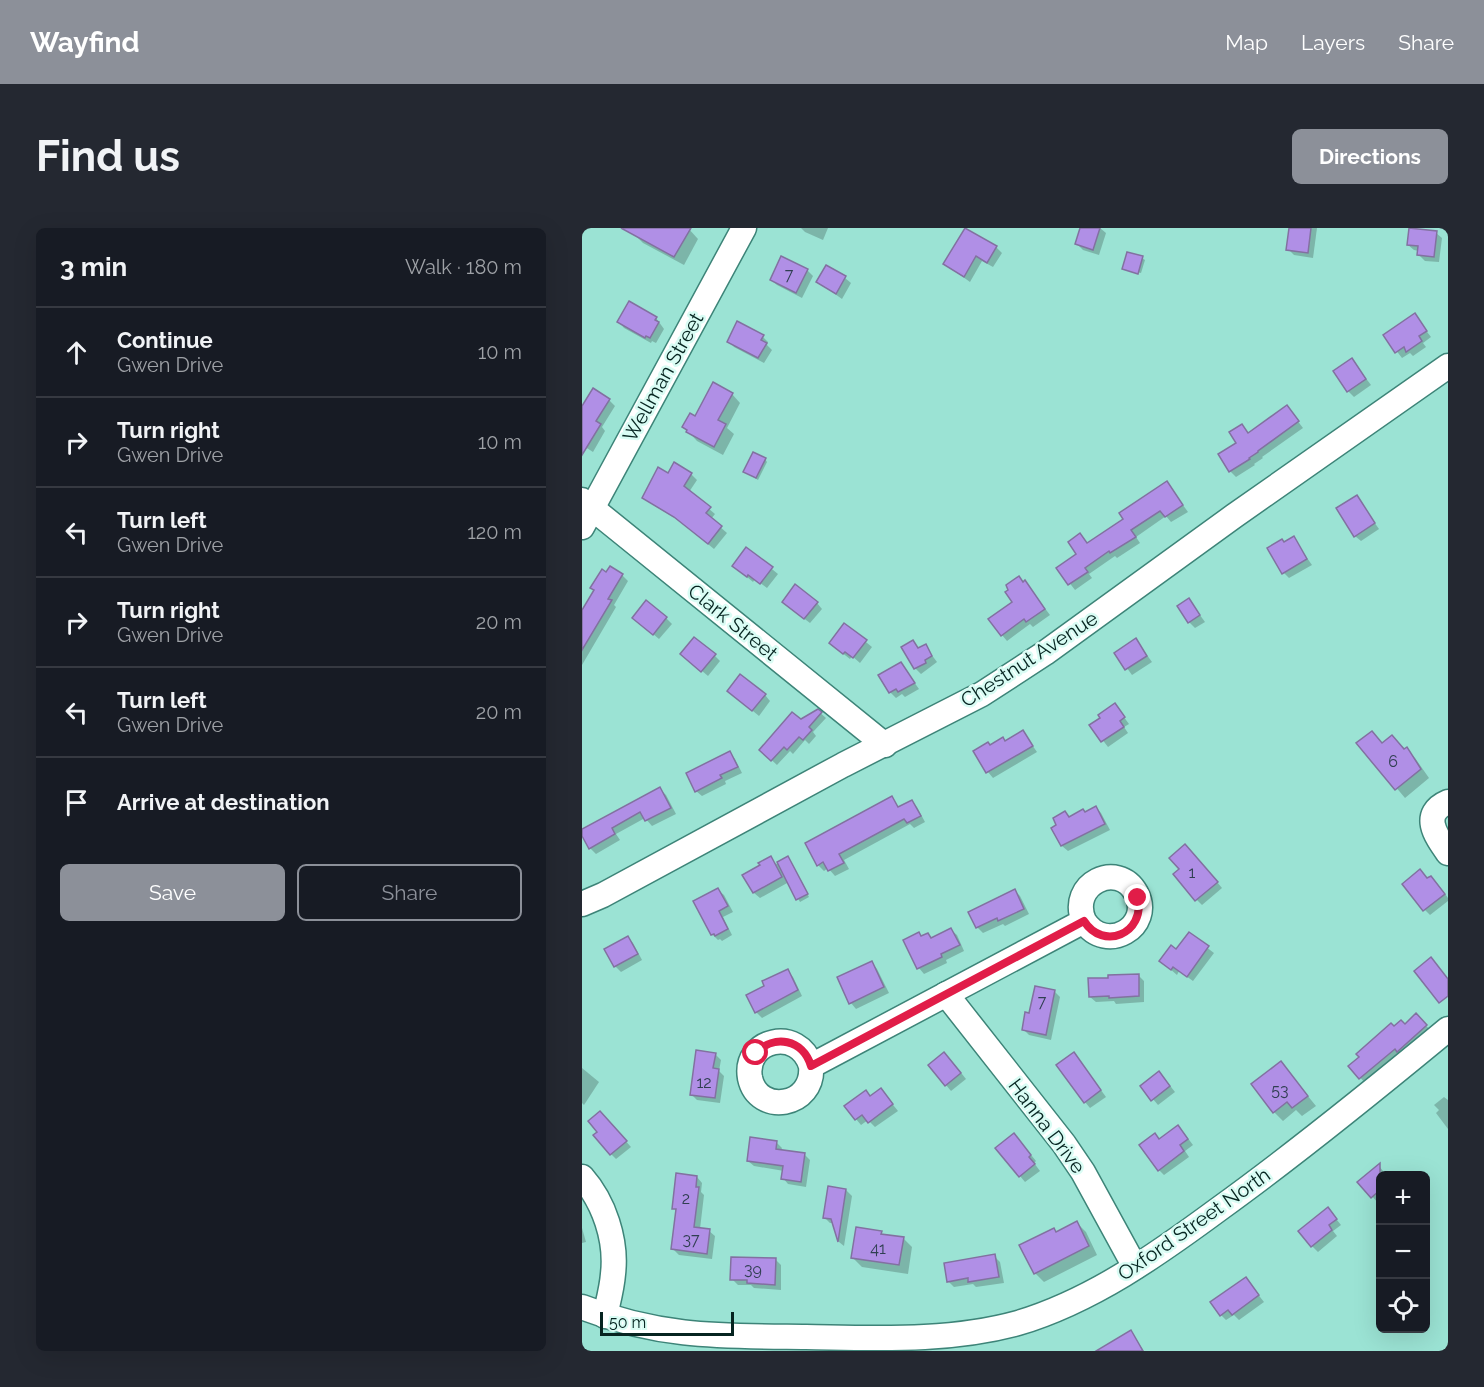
<!DOCTYPE html>
<html lang="en">
<head>
<meta charset="utf-8">
<style>
	body { margin:0; font-family:Raleway,sans-serif; background:#242831; color:#f1f3f6 }
	.controls { position:absolute; right:18px; bottom:18px; display:grid; overflow:hidden; border-radius:9px; box-shadow:0 6px 24px #0002 }
	.controls button { width:54px; height:54px; display:grid; place-items:center; padding:0; border:0; border-bottom:2px solid #363941; background:#171b24; color:#f1f3f6; font:30px sans-serif }
	.scale { position:absolute; left:18px; bottom:15px; width:134px; box-sizing:border-box; padding-left:6px; border:3px solid #062420; border-top:0; font-size:16px; line-height:21px; white-space:nowrap; color:#062420; -webkit-text-stroke:4px #d9fcf4; paint-order:stroke }
	.stop { position:absolute; width:18px; height:18px; margin:-14px; border:4px solid #e11d48; border-radius:50%; background:#fff }
	.stop.end { background:#e11d48; border-color:#fff; box-shadow:0 2px 6px #0008 }
	.list { margin:0; padding:0; list-style:none }
	h2 { display:flex; justify-content:space-between; align-items:center; height:78px; margin:0; padding:0 24px; font-size:26px }
	h2 small { font-size:20px; font-weight:400; color:#9ea1a6 }
	.list li { display:grid; grid-template-columns:39px 1fr auto; gap:18px; align-items:center; box-sizing:border-box; height:90px; padding:0 24px; border-top:2px solid #363941 }
	.list b { display:block; font-size:22px; white-space:nowrap }
	.list p { margin:0; font-size:20px; white-space:nowrap; color:#9ea1a6 }
	.list em { font-size:20px; font-style:normal; color:#9ea1a6 }
	.actions { display:flex; gap:12px; padding:18px 24px }
	.actions a { flex:1; padding:14px 0; border:2px solid #8c9099; border-radius:9px; text-align:center; font-size:21px; color:#8c9099 }
	.actions .main { background:#8c9099; color:#fff }
	.icon { flex:none; width:33px; height:33px; fill:none; stroke:currentColor; stroke-width:2; stroke-linecap:round; stroke-linejoin:round }
	.map { position:relative; flex:none; width:866px; height:1123px; overflow:hidden; border-radius:9px }
	header { display:flex; align-items:center; gap:36px; box-sizing:border-box; height:84px; padding:0 30px; background:#8c9099; color:#fff }
	header strong { font-size:28px }
	nav { display:flex; gap:33px; margin-inline-start:auto; font-size:21px }
	.intro { display:flex; align-items:center; justify-content:space-between; box-sizing:border-box; height:144px; padding:0 36px }
	h1 { margin:0; font-size:42px }
	.button { padding:15px 27px; border-radius:9px; background:#8c9099; color:#fff; font-size:21px; font-weight:700 }
	main { display:flex; gap:36px; padding:0 36px }
	aside { flex:1; background:#171b24; border-radius:9px; box-shadow:0 6px 24px #0002 }
	.map>svg:first-child { display:block }
</style>
</head>
<body>
<header>
<strong>Wayfind</strong>
<nav><a>Map</a><a>Layers</a><a>Share</a></nav>
</header>
<div class="intro"><h1>Find us</h1><a class="button">Directions</a></div>
<main>
<aside>
<h2>3 min<small>Walk · 180 m</small></h2>
<ul class="list">
<li><svg class="icon" aria-label="ahead" viewBox="0 0 24 24"><path d="M12 20V5M6 11l6-6 6 6"/></svg><div><b>Continue</b><p>Gwen Drive</p></div><em>10 m</em></li>
<li><svg class="icon" aria-label="right" viewBox="0 0 24 24"><path d="M7 20v-9h11M14 6l5 5-5 5"/></svg><div><b>Turn right</b><p>Gwen Drive</p></div><em>10 m</em></li>
<li><svg class="icon" aria-label="left" viewBox="0 0 24 24"><path d="M17 20v-9H6M10 6l-5 5 5 5"/></svg><div><b>Turn left</b><p>Gwen Drive</p></div><em>120 m</em></li>
<li><svg class="icon" aria-label="right" viewBox="0 0 24 24"><path d="M7 20v-9h11M14 6l5 5-5 5"/></svg><div><b>Turn right</b><p>Gwen Drive</p></div><em>20 m</em></li>
<li><svg class="icon" aria-label="left" viewBox="0 0 24 24"><path d="M17 20v-9H6M10 6l-5 5 5 5"/></svg><div><b>Turn left</b><p>Gwen Drive</p></div><em>20 m</em></li>
<li><svg class="icon" aria-label="arrive" viewBox="0 0 24 24"><path d="M6 21V4h12l-3 4 3 4H6"/></svg><div><b>Arrive at destination</b></div></li>
</ul>
<div class="actions"><a class="main">Save</a><a>Share</a></div>
</aside>
<div class="map">
<svg width="866" height="1123" viewBox="0 0 866 1123">
	<rect width="100%" height="100%" fill="#9be3d4"/>
	<!-- shadow -->
	<g fill="#0003">
		<polygon points="56,0 106,0 116,11 102,37 61,15 52,6"/>
		<polygon points="219,0 246,0 241,12 223,4"/>
		<polygon points="500,0 518,0 524,5 517,27 501,22 495,16"/>
		<polygon points="709,0 735,0 731,30 712,27 706,21"/>
		<polygon points="854,5 860,10 857,34 843,33 837,27 837,23 832,22 826,17"/>
		<polygon points="414,19 420,25 411,39 400,33 388,54 363,36"/>
		<polygon points="560,30 563,32 559,45 542,41"/>
		<polygon points="244,39 263,50 269,55 260,71 236,54"/>
		<polygon points="225,42 231,48 220,70 195,57 189,52"/>
		<polygon points="832,87 849,109 841,115 844,119 831,128 828,125 820,130 803,108"/>
		<polygon points="74,90 82,101 74,115 70,113 69,115 42,100 37,94"/>
		<polygon points="181,109 186,114 185,117 190,122 182,135 152,119 147,113"/>
		<polygon points="770,132 789,157 772,169 766,163"/>
		<polygon points="150,166 158,175 145,200 152,206 141,227 115,213 102,199"/>
		<polygon points="27,172 33,178 20,199 23,203 11,224 0,217 0,189"/>
		<polygon points="705,179 721,200 680,229 681,230 672,236 673,237 654,249 648,243 660,198 667,206"/>
		<polygon points="183,231 185,234 176,252 163,244"/>
		<polygon points="109,246 115,252 107,264 133,286 129,291 145,305 132,321 99,294 68,275 62,269 86,247"/>
		<polygon points="585,255 606,284 589,294 584,288 554,309 558,315 535,330 533,328 507,346 510,350 493,362 476,340 496,326 498,307 506,316 543,291"/>
		<polygon points="774,269 797,301 779,313 773,308"/>
		<polygon points="711,310 730,337 707,350 702,345 702,316"/>
		<polygon points="165,321 196,346 185,360 173,351 171,354 152,338"/>
		<polygon points="25,346 40,347 46,353 32,377 34,379 0,437 0,394 13,363"/>
		<polygon points="443,354 468,387 451,399 448,396 425,413 420,407 432,374"/>
		<polygon points="607,372 623,394 613,400 607,394"/>
		<polygon points="235,375 240,381 228,395 207,379"/>
		<polygon points="84,390 90,396 77,411 58,395"/>
		<polygon points="263,397 290,419 278,435 270,428 268,431 255,421"/>
		<polygon points="554,412 570,434 550,447 534,425"/>
		<polygon points="331,414 337,420 343,418 355,434 339,446 333,440 321,420"/>
		<polygon points="132,427 138,433 126,448 106,431"/>
		<polygon points="319,436 337,461 323,469 320,466 314,470 308,464"/>
		<polygon points="183,467 188,473 177,488 153,468"/>
		<polygon points="533,477 547,496 542,499 546,505 526,519 510,498"/>
		<polygon points="236,483 244,490 231,504 234,508 227,516 223,512 211,526 208,523 195,537 179,522 218,493"/>
		<polygon points="441,504 455,524 411,550 406,544 393,523 424,514"/>
		<polygon points="810,509 833,530 847,550 823,570 777,515 801,516"/>
		<polygon points="148,525 153,531 160,545 143,553 144,556 120,568 114,563"/>
		<polygon points="79,562 84,567 94,586 70,598 63,590 34,606 38,612 14,626 8,620 0,603"/>
		<polygon points="309,570 317,580 330,574 335,579 343,594 332,600 328,596 262,632 267,641 253,648 246,640 242,643 236,637"/>
		<polygon points="514,579 519,585 528,602 486,623 480,618 471,600 476,597 483,585 488,590"/>
		<polygon points="609,623 640,660 620,677 615,672 599,641"/>
		<polygon points="188,630 194,636 206,630 227,669 218,674 207,654 178,670 172,665 162,647 180,638"/>
		<polygon points="846,652 855,655 866,670 866,673 848,687 843,682"/>
		<polygon points="136,662 142,667 151,684 141,689 150,707 140,713 138,711 136,712 130,706"/>
		<polygon points="432,662 438,668 447,686 423,698 421,696 401,705 395,699"/>
		<polygon points="369,702 375,707 382,723 364,732 365,735 342,746 337,740 323,712 336,705 340,709 346,706 351,711"/>
		<polygon points="607,706 632,725 611,753 597,743 595,747 579,733 595,723"/>
		<polygon points="46,710 51,715 60,732 39,744 33,738"/>
		<polygon points="290,735 295,741 307,765 274,781 269,775"/>
		<polygon points="205,743 211,749 220,768 180,790 174,784 184,759"/>
		<polygon points="556,747 562,753 562,774 534,776 532,773 514,774 508,769"/>
		<polygon points="472,763 478,769 469,812 447,807 441,801 448,787"/>
		<polygon points="834,787 850,804 784,856 768,838 823,798"/>
		<polygon points="133,826 139,832 137,843 142,848 138,875 115,872 109,866"/>
		<polygon points="368,831 384,851 369,863 364,857"/>
		<polygon points="497,832 524,869 508,880 503,874"/>
		<polygon points="699,835 734,878 720,888 714,882 701,893 692,884"/>
		<polygon points="0,840 17,854 2,877 0,875"/>
		<polygon points="582,850 593,864 576,877 560,858"/>
		<polygon points="299,862 316,883 293,899 286,892 279,897 274,891 284,864 289,869"/>
		<polygon points="862,869 866,872 866,901 854,885 857,882 852,877"/>
		<polygon points="23,890 49,919 34,931 29,926"/>
		<polygon points="602,905 611,917 603,923 607,929 582,947 577,942 578,913"/>
		<polygon points="437,912 454,933 452,935 458,943 443,954 438,948"/>
		<polygon points="194,914 200,920 199,923 222,926 228,932 224,959 206,956 201,950 202,943 172,938 166,933"/>
		<polygon points="797,938 805,948 798,948 798,973 796,975 778,954"/>
		<polygon points="115,949 120,955 119,964 122,967 118,1001 127,1003 133,1008 130,1031 97,1027 91,1021 96,984 92,980"/>
		<polygon points="264,962 270,968 262,1018 257,1014 252,995 248,995 242,989"/>
		<polygon points="751,987 759,997 751,1003 755,1008 736,1024 730,1018"/>
		<polygon points="495,995 504,1004 515,1027 462,1054 453,1045 472,1002 475,1005"/>
		<polygon points="0,1000 4,1014 0,1015"/>
		<polygon points="299,1004 302,1008 321,1010 330,1019 326,1046 280,1039 271,1030"/>
		<polygon points="412,1028 418,1034 422,1055 394,1059 391,1056 372,1059 366,1053"/>
		<polygon points="193,1031 199,1037 199,1062 172,1060 169,1057 156,1057 150,1051"/>
		<polygon points="664,1051 682,1074 657,1092 652,1087 644,1092 639,1087"/>
		<polygon points="549,1104 562,1123 517,1123"/>
	</g>
	<!-- building -->
	<g fill="#b08fe6" stroke="#8271a0" stroke-width="1.5">
		<polygon points="39,0 109,0 92,29"/>
		<polygon points="383,0 415,18 405,35 394,28 382,49 361,36"/>
		<polygon points="498,0 518,0 511,22 493,16"/>
		<polygon points="707,0 729,0 726,25 704,22"/>
		<polygon points="827,0 855,3 852,29 835,27 836,18 825,17"/>
		<polygon points="545,24 561,28 556,46 540,41"/>
		<polygon points="199,28 226,41 214,65 188,52"/>
		<polygon points="244,37 264,48 254,66 234,54"/>
		<polygon points="47,73 75,89 73,92 77,94 68,110 64,108 63,110 35,94"/>
		<polygon points="833,85 845,103 837,108 840,113 824,124 822,119 813,125 801,107"/>
		<polygon points="155,93 182,107 179,112 185,115 176,130 145,114"/>
		<polygon points="770,130 784,151 765,164 751,143"/>
		<polygon points="131,154 151,165 136,192 144,196 132,219 104,204 105,202 100,199 108,185 113,188"/>
		<polygon points="11,160 28,171 14,193 19,196 0,227 0,178"/>
		<polygon points="705,177 717,193 676,223 676,224 667,230 668,231 647,244 636,226 654,215 647,204 660,196 666,205"/>
		<polygon points="171,224 184,230 174,250 161,244"/>
		<polygon points="92,234 110,245 102,258 129,279 124,285 140,298 126,316 92,289 60,270 76,239 86,245"/>
		<polygon points="585,253 601,277 583,289 578,283 549,302 554,309 528,325 527,323 503,340 506,344 486,357 474,340 494,326 486,314 498,305 505,315 541,291 537,285"/>
		<polygon points="775,267 793,295 772,309 754,280"/>
		<polygon points="712,308 725,331 700,346 685,320 700,311 702,314"/>
		<polygon points="164,319 191,339 178,356 166,347 165,349 150,338"/>
		<polygon points="28,338 41,346 26,371 30,372 0,422 0,382 12,362 8,360 20,341 24,344"/>
		<polygon points="437,348 441,354 443,352 463,381 444,394 442,391 419,408 406,391 430,374 423,364 426,362 424,357"/>
		<polygon points="213,356 236,374 222,391 200,374"/>
		<polygon points="607,370 618,387 606,395 595,378"/>
		<polygon points="64,372 85,389 71,407 50,390"/>
		<polygon points="262,395 285,412 271,430 263,424 261,426 247,415"/>
		<polygon points="112,409 134,426 119,444 98,426"/>
		<polygon points="554,410 565,428 543,442 532,425"/>
		<polygon points="331,412 336,420 344,416 350,428 343,432 344,435 332,441 319,419"/>
		<polygon points="319,434 333,455 316,464 314,461 307,465 296,447"/>
		<polygon points="158,446 184,466 170,483 145,463"/>
		<polygon points="533,475 543,489 538,493 542,499 519,514 507,497 518,490 516,487"/>
		<polygon points="236,481 240,484 227,499 230,502 221,512 217,509 205,522 202,519 189,533 177,522 210,484 219,491"/>
		<polygon points="441,502 451,518 404,545 391,523 406,514 408,517 421,509 423,513"/>
		<polygon points="790,503 800,515 810,507 822,521 825,519 839,541 813,562 774,515"/>
		<polygon points="148,523 156,539 138,547 140,550 113,564 104,545"/>
		<polygon points="78,559 89,580 63,593 58,584 30,600 33,606 7,621 0,608 0,601"/>
		<polygon points="310,568 316,579 330,572 339,588 325,595 322,591 257,626 262,635 246,643 241,634 235,638 223,615"/>
		<polygon points="514,578 523,596 479,618 469,600 474,597 471,590 483,583 487,589 501,581 503,584"/>
		<polygon points="603,616 636,654 613,673 591,646 597,641 587,630"/>
		<polygon points="189,628 200,649 171,665 160,647 178,637 176,635"/>
		<polygon points="206,628 226,666 214,672 195,634"/>
		<polygon points="838,641 845,650 849,648 863,666 841,683 820,656"/>
		<polygon points="136,660 146,678 137,683 146,701 133,708 132,706 129,707 111,673"/>
		<polygon points="433,661 442,681 416,693 415,690 394,700 386,684"/>
		<polygon points="369,700 378,717 359,726 360,729 335,741 321,712 337,704 339,708 346,705 349,710"/>
		<polygon points="607,704 627,718 605,749 591,739 589,742 577,733 589,717 594,721"/>
		<polygon points="46,708 56,726 32,739 22,721"/>
		<polygon points="849,729 866,751 866,768 857,775 832,743"/>
		<polygon points="290,733 302,759 267,776 255,749"/>
		<polygon points="206,741 216,762 173,785 164,767 182,758 180,753"/>
		<polygon points="557,746 557,768 527,770 527,768 507,769 506,750 526,750 526,747"/>
		<polygon points="453,758 473,762 464,807 440,802 443,784 447,785"/>
		<polygon points="834,785 845,797 815,824 813,821 777,851 766,838 777,829 774,826 809,795 812,798 819,792 823,796"/>
		<polygon points="114,822 134,825 131,840 137,841 133,870 108,867"/>
		<polygon points="362,824 379,845 363,858 346,837"/>
		<polygon points="492,824 519,862 502,875 474,837"/>
		<polygon points="699,833 726,868 710,880 705,874 691,885 669,856"/>
		<polygon points="577,843 588,858 569,873 558,858"/>
		<polygon points="299,860 311,876 286,895 280,887 273,892 262,878 284,862 288,868"/>
		<polygon points="18,883 45,913 28,927 11,907 15,904 6,893"/>
		<polygon points="596,897 606,911 598,917 602,923 576,943 557,917 573,905 577,911"/>
		<polygon points="432,905 449,927 447,929 453,936 437,949 413,920"/>
		<polygon points="168,909 195,913 194,921 223,925 219,954 199,951 201,938 165,933"/>
		<polygon points="798,935 798,962 789,970 775,954"/>
		<polygon points="94,945 115,948 114,959 117,959 112,999 128,1001 125,1026 89,1021 94,981 90,981"/>
		<polygon points="246,958 264,961 256,1014 249,991 241,990"/>
		<polygon points="746,979 755,991 747,997 750,1002 729,1019 716,1003"/>
		<polygon points="495,993 507,1018 452,1046 437,1017 472,1000 474,1004"/>
		<polygon points="274,999 300,1003 299,1006 322,1009 317,1037 269,1030"/>
		<polygon points="413,1026 417,1049 386,1054 386,1050 365,1054 362,1035"/>
		<polygon points="149,1029 194,1030 193,1057 165,1055 165,1052 148,1052"/>
		<polygon points="664,1049 677,1067 650,1087 646,1082 638,1088 628,1074"/>
		<polygon points="549,1102 561,1123 514,1123"/>
	</g>
	<g fill="none" stroke-linecap="round" stroke-linejoin="round">
		<!-- minor casing -->
		<g stroke="#3d8478" stroke-width="27">
			<g id="minor">
				<polyline points="0,272 303,517"/>
				<polyline points="0,299 162,0"/>
				<path d="M866,574C838,586 854,608 866,625"/>
				<polyline points="0,676 21,667 261,537 400,466 463,425 652,288 866,138"/>
				<polyline points="364,766 482,916 501,944 553,1039"/>
				<path d="M229,838C217,798 161,811 168,850C176,888 233,879 229,838L502,693C486,656 536,632 554,665C572,698 524,727 502,693"/>
				<path d="M0,949C22,974 35,1012 31,1046C30,1060 26,1074 23,1088"/>
				<path d="M0,1079C78,1110 142,1108 224,1109C294,1110 367,1114 436,1095C510,1073 576,1026 637,981C716,924 791,863 866,801"/>
			</g>
		</g>
		<!-- minor -->
		<use href="#minor" stroke="#fff" stroke-width="24"/>
	</g>
	<g fill="none" stroke-linecap="round" stroke-linejoin="round">
		<!-- route -->
		<path stroke="#e11d48" stroke-width="8" d="M174,825C192,806 221,811 229,838L502,693C521,723 563,706 556,670"/>
	</g>
	<g text-anchor="middle" dominant-baseline="central" stroke-width="5" stroke-linejoin="round" paint-order="stroke">
		<!-- number labels -->
		<g font-size="16" fill="#303f52">
			<text x="207" y="46">7</text>
			<text x="811" y="533">6</text>
			<text x="610" y="644">1</text>
			<text x="460" y="773">7</text>
			<text x="122" y="854">12</text>
			<text x="698" y="862">53</text>
			<text x="104" y="970">2</text>
			<text x="109" y="1011">37</text>
			<text x="296" y="1020">41</text>
			<text x="171" y="1041">39</text>
		</g>
		<!-- street labels -->
		<g font-size="20" fill="#062420" stroke="#d9fcf4">
			<text transform="translate(81 149) rotate(-61)">Wellman Street</text>
			<text transform="translate(151 394) rotate(39)">Clark Street</text>
			<text transform="translate(447 431) rotate(-33)">Chestnut Avenue</text>
			<text transform="translate(465 898) rotate(53)">Hanna Drive</text>
			<text transform="translate(612 996) rotate(-35)">Oxford Street North</text>
		</g>
	</g>
</svg>
<div class="controls">
<button>+</button>
<button>−</button>
<button><svg class="icon" aria-label="locate" viewBox="0 0 24 24"><circle cx="12" cy="12" r="6"/><path d="M12 2v4M12 18v4M2 12h4M18 12h4"/></svg></button>
</div>
<div class="scale">50 m</div>
<div class="stop" style="left:174px;top:825px"></div>
<div class="stop end" style="left:556px;top:670px"></div>
</div>
</main>
</body>
</html>
